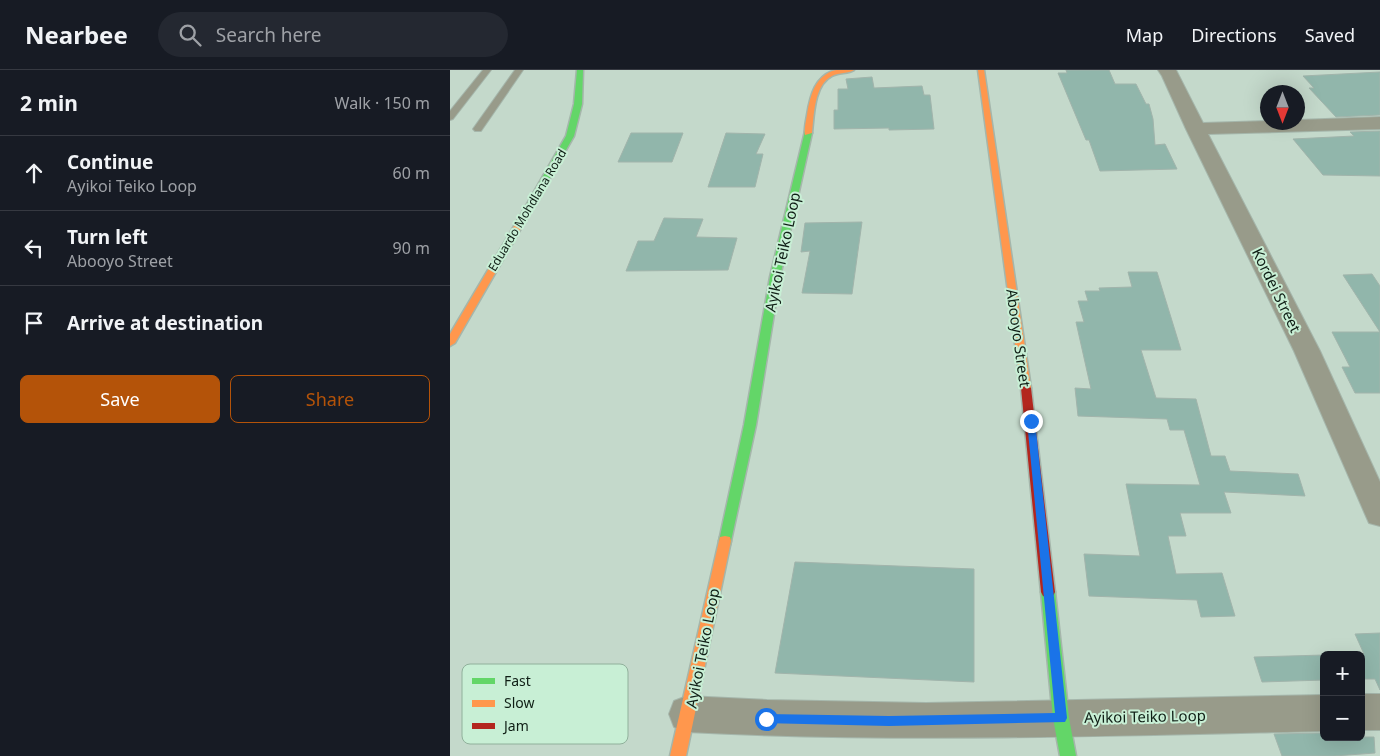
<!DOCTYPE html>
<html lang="en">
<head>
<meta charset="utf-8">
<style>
	body { margin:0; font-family:"Noto Sans",sans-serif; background:#242831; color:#f1f3f6 }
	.controls { position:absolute; right:15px; bottom:15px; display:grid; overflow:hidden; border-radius:8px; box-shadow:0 5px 20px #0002 }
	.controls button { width:45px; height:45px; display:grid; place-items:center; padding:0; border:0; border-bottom:1px solid #363941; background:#171b24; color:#f1f3f6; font:25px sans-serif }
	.compass { position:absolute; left:810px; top:15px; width:45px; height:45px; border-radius:50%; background:#171b24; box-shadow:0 5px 20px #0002; rotate:180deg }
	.stop { position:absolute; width:15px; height:15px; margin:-11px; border:4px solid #1a73e8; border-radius:50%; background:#fff }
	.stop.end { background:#1a73e8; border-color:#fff; box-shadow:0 1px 5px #0008 }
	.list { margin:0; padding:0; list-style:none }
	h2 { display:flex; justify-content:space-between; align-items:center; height:65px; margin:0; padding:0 20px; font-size:21px }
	h2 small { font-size:16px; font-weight:400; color:#9ea1a6 }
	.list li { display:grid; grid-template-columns:32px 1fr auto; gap:15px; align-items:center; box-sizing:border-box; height:75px; padding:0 20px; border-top:1px solid #363941 }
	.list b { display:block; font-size:19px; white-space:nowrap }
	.list p { margin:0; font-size:16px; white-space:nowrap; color:#9ea1a6 }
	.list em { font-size:16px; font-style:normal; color:#9ea1a6 }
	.actions { display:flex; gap:10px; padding:15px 20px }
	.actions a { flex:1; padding:11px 0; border:1px solid #b45309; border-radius:8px; text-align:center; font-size:18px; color:#b45309 }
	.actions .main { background:#b45309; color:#fff }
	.icon { flex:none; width:28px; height:28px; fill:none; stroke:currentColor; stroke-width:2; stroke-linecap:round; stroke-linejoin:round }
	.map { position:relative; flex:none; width:930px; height:686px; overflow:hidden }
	header { display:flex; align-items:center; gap:30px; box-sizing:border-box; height:70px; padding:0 25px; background:#171b24; border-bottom:1px solid #363941 }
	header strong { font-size:24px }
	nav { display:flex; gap:28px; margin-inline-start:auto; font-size:18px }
	.search { width:350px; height:45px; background:#242831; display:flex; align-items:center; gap:12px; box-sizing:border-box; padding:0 18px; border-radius:28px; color:#9ea1a6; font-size:19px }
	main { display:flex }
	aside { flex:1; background:#171b24 }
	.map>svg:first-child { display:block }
</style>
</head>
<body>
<header>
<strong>Nearbee</strong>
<div class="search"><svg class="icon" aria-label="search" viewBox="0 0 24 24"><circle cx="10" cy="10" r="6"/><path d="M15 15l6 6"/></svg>Search here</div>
<nav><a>Map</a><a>Directions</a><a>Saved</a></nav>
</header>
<main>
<aside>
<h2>2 min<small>Walk · 150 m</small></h2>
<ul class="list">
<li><svg class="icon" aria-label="ahead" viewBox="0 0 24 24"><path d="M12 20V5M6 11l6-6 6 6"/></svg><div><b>Continue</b><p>Ayikoi Teiko Loop</p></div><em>60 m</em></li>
<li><svg class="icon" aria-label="left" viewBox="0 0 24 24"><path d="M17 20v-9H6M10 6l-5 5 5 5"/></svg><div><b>Turn left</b><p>Abooyo Street</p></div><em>90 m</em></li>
<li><svg class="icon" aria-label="arrive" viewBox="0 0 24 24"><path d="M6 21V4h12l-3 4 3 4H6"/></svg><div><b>Arrive at destination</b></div></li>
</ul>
<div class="actions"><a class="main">Save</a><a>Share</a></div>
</aside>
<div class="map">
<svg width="930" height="686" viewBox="0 0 930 686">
	<rect width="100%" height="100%" fill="#c4d9cb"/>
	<!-- building -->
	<g fill="#91b6ab" stroke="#a1b4ab">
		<polygon points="616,0 659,0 665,14 686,14 696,34 699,34 703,49 705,75 715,74 727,99 650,101 639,70 636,70 608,3 617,3"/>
		<polygon points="930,2 930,45 886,47 859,18 864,18 853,6"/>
		<polygon points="422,7 424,18 472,16 474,25 480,25 484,59 439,60 439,58 384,59 384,40 388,40 388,19 398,19 396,9"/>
		<polygon points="930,61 930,106 873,105 843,69 904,66 900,62"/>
		<polygon points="181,63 233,63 222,92 168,92"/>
		<polygon points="276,63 315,64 306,84 313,84 305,117 258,117"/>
		<polygon points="214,148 253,149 246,167 287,168 278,200 176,201 188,171 204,171"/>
		<polygon points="412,152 402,224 352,223 360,181 351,182 355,153"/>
		<polygon points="678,202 707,202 731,280 691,280 706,328 746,329 761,386 775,386 780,401 848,404 855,426 774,422 781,443 730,443 736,466 718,466 726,504 772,503 785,546 751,547 747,530 639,526 634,484 690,486 676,414 750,415 734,360 720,360 717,349 628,346 625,318 641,319 626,252 634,252 628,231 638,231 635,221 650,221 649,218 682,217"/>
		<polygon points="922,204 930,216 930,262 893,205"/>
		<polygon points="882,262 930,262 930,323 905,323 892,297 900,297"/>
		<polygon points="345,492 524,499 524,612 325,603"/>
		<polygon points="930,563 930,620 925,609 911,609 911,584 914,584 905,564"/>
		<polygon points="874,585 874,610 812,612 804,587"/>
		<polygon points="874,663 874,667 924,667 925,683 884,686 832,686 824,664"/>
	</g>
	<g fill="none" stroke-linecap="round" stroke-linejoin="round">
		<!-- lane casing -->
		<g stroke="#a5b6ab" stroke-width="2">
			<g id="lane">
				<polygon points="33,0 41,0 3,49 0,50 0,41"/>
				<polygon points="65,0 73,0 31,61 25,61 23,59"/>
			</g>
		</g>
		<!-- street casing -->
		<g stroke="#a5b6ab" stroke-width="2">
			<g id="street">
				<polygon points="708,0 726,0 753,53 818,51 848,52 848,50 930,47 930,59 758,64 870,281 930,412 930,456 919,453 915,444 844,281 736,59 712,6"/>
				<rect x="911" y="624" width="19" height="36"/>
				<path d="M874,625V661C661,666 449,673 237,662L224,657L219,644L224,631L237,626L317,630L476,633Z"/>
			</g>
		</g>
		<!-- fast casing -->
		<g stroke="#a5b6ab" stroke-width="3">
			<g id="fast">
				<polygon points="127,0 133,0 132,34 124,66 81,141 77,144 74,143 73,141 116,66 124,34"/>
				<polygon points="355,61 362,63 330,207 306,355 281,471 280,475 275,476 270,475 269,471 294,355 320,207"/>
				<polygon points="598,516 603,518 605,522 619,648 626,686 610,686 603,648 591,522 593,518"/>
			</g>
		</g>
		<!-- slow casing -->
		<g stroke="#a5b6ab" stroke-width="3">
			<g id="slow">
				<path d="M386,0H404C398,4 389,2 382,6C364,15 364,45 362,63L355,65C354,59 356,51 357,45C360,26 365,5 386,0Z"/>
				<polygon points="528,0 534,0 581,318 576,322 571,318"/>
				<polygon points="77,138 81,141 5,273 0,276 0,264 73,141"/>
				<polygon points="275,466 280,467 281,471 236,686 220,686 269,471 270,467"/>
			</g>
		</g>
		<!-- jam casing -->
		<g stroke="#a5b6ab" stroke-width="3">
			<polygon id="jam" points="576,314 581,318 605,522 603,526 598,528 593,526 591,522 571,318"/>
		</g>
		<!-- lane -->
		<use href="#lane" fill="#989b8a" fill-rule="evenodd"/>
		<!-- street -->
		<use href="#street" fill="#989b8a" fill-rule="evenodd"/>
		<!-- fast -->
		<use href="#fast" fill="#63d668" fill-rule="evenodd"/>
		<!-- slow -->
		<use href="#slow" fill="#ff974d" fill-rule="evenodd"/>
		<!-- jam -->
		<use href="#jam" fill="#b3261e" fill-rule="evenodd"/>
	</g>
	<!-- route -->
	<polygon fill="#1a73e8" points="581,348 585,351 617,648 615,652 439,656 312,653 310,649 312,646 316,644 439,646 605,643 577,351"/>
	<g text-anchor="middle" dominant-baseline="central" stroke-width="4" stroke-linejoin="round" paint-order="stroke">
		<!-- far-street labels -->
		<g font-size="12" fill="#0f1e15" stroke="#c8efd5">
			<text transform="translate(77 140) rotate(-59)">Eduardo Mohdlana Road</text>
		</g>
		<!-- street labels -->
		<g font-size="15" fill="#0f1e15" stroke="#c8efd5">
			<text transform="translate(332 182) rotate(-78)">Ayikoi Teiko Loop</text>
			<text transform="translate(827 220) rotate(64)">Kordei Street</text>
			<text transform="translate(569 268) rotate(82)">Abooyo Street</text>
			<text transform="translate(252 578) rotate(-79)">Ayikoi Teiko Loop</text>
			<text transform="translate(695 646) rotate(-1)">Ayikoi Teiko Loop</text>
		</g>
	</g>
	<!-- legend -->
	<rect x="12" y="594" width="166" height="80" rx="8" fill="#c8efd5" stroke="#90b09b" stroke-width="1"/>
	<rect x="22" y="608" width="23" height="6" fill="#63d668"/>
	<rect x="22" y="630" width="23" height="7" fill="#ff974d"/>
	<rect x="22" y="653" width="23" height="6" fill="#b3261e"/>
	<g font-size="14" fill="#0f1e15">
		<text x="54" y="616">Fast</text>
		<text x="54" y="638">Slow</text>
		<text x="54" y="661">Jam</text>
	</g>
</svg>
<div class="controls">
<button>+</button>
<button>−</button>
</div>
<svg class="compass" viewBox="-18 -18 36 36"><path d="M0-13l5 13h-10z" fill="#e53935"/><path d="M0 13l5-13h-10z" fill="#9ea1a6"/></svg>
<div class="stop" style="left:316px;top:649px"></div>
<div class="stop end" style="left:581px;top:351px"></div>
</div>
</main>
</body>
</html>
